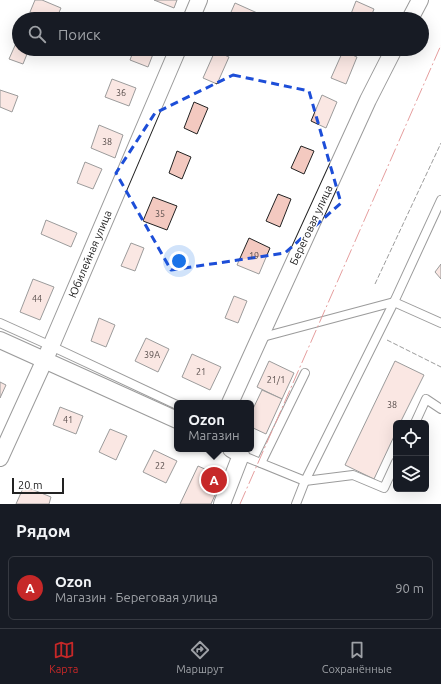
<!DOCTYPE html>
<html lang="ru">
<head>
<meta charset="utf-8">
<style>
	body { margin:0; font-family:Ubuntu,sans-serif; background:#242831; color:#f1f3f6 }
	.controls { position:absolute; right:12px; bottom:12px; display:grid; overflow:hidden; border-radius:6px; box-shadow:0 4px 16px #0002 }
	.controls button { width:36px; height:36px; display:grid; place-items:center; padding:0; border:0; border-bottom:1px solid #363941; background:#171b24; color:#f1f3f6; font:20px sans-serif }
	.scale { position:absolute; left:12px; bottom:10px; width:52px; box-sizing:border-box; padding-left:4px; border:2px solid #222; border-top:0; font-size:11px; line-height:14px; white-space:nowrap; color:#222; -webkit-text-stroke:3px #fff; paint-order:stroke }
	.you { position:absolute; left:179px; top:261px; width:14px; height:14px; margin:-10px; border:3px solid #fff; border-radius:50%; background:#1a73e8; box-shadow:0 0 0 6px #1a73e833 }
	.badge { display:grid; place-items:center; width:26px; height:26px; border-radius:50%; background:#c62828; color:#fff; font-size:13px; font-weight:700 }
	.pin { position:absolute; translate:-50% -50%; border:2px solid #fff; box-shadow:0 1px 4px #0006 }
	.popup { position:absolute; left:174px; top:400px; width:80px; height:52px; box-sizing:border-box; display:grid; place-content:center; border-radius:6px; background:#171b24; filter:drop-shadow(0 1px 3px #0005); font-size:13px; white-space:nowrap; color:#9ea1a6 }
	.popup b { font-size:15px; color:#f1f3f6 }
	.popup::after { content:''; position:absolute; left:50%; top:100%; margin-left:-8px; border:8px solid transparent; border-top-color:#171b24 }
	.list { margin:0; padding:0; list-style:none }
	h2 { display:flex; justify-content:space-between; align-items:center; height:52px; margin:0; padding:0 16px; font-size:17px }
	h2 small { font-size:13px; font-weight:400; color:#9ea1a6 }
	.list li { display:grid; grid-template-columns:26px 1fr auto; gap:12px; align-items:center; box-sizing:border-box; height:64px; margin:0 8px 8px; padding:0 8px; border:1px solid #363941; border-radius:6px }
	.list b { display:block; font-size:15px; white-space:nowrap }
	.list p { margin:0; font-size:13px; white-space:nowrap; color:#9ea1a6 }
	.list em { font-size:13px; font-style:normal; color:#9ea1a6 }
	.icon { flex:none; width:22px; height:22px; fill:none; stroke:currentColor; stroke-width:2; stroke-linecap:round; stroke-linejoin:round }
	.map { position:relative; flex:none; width:441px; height:504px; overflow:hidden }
	.search { position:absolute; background:#171b24; box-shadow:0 4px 16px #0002; left:12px; right:12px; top:12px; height:44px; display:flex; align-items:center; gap:10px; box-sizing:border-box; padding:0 14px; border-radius:22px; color:#9ea1a6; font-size:15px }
	.sheet { height:124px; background:#171b24 }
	nav { display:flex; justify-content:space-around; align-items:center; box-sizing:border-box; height:56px; border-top:1px solid #363941; background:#171b24; font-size:11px; color:#9ea1a6 }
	nav a { display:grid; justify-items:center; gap:2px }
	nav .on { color:#c62828 }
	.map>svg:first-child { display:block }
</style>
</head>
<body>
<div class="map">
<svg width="441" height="504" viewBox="0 0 441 504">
	<rect width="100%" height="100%" fill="#fff"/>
	<!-- building -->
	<g fill="#f3c9c0" stroke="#222">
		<polygon points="35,0 42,0 61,8 56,19 48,19 30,12"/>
		<polygon points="154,0 177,0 174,8"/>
		<polygon points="356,1 374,9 370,19 349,19"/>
		<polygon points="235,3 264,16 262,19 228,19"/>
		<polygon points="17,41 19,42 19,49 29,49 23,64 9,59"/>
		<polygon points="134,49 155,49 148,67 130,60"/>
		<polygon points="215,51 229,57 217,84 203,78"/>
		<polygon points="343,51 357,57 346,84 331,78"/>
		<polygon points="112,79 136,88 129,106 105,97"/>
		<polygon points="0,90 18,96 12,112 0,107"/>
		<polygon points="322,95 337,102 326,128 311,121"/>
		<polygon points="194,102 208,108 197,134 184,128"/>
		<polygon points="99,125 123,135 115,158 91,148"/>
		<polygon points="301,146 314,151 304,174 291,168"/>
		<polygon points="177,151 191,157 182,179 169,173"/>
		<polygon points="85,162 102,169 93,189 77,183"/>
		<polygon points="278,194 291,199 280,227 266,221"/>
		<polygon points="153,197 177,206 167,230 143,221"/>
		<polygon points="46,220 77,233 71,247 41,234"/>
		<polygon points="249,238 270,248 259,274 237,265"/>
		<polygon points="131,243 144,248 135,271 121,266"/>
		<polygon points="441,264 441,279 435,272"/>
		<polygon points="33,279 54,287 40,320 20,312"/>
		<polygon points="234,296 247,301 238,323 225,318"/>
		<polygon points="99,318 115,325 106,347 91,341"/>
		<polygon points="146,338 169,349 158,372 135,361"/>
		<polygon points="192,354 221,367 210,390 182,377"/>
		<polygon points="269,361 294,373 282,399 257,387"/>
		<polygon points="395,361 424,375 400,423 396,423 396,432 374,479 345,465"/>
		<polygon points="0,382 6,385 0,398"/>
		<polygon points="262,390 282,399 266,434 251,427 251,413"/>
		<polygon points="60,407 83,416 76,434 53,425"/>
		<polygon points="110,429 127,436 116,460 99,452"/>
		<polygon points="154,450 177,461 166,483 143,472"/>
		<polygon points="198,466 223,477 211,504 180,504"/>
		<polygon points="24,486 51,497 49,504 16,504"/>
	</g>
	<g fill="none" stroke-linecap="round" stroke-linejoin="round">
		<!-- service casing -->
		<g stroke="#222" stroke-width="10">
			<g id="service">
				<polyline points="0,323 51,346 177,405"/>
				<polyline points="259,338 394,302 441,323"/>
				<polyline points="415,423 426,399 441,409"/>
				<polyline points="241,455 305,481 353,475 384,488 396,462"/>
				<polyline points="261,463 305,373"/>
				<polyline points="296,504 305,481 394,302 441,200"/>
			</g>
		</g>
		<!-- minor casing -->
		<g stroke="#222" stroke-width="18">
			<g id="minor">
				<polyline points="191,19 199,0"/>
				<polyline points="410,19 420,0"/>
				<polyline points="0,340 177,420"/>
				<polyline points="230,403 259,339 368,100 394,49"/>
				<polyline points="0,458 51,346 178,49"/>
				<polyline points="222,504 241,455 231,449"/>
			</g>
		</g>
		<!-- service -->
		<use href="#service" stroke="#fff" stroke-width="8"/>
		<!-- minor -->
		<use href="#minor" stroke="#fff" stroke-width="16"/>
		<!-- fence -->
		<g stroke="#222" stroke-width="1" stroke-dasharray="5 2" stroke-linecap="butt">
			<polyline points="375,284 441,143"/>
			<polyline points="387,340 441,367"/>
		</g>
		<!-- power -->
		<polyline stroke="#c62828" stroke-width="1" stroke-dasharray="14 3 2 3" stroke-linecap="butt" points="240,504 441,45"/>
	</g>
	<!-- marked area -->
	<path d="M0 0H441V504H0ZM233,75L309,91L341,203L285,253L171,270L116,173L155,113Z" fill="#fff" fill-opacity=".55" fill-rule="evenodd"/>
	<path fill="none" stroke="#1d4ed8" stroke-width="3" stroke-dasharray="8 5" stroke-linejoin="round" d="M233,75L309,91L341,203L285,253L171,270L116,173L155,113Z"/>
	<g text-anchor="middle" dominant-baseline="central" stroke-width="3" stroke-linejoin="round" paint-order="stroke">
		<!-- number labels -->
		<g font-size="9" fill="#564c4a">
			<text x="121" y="93">36</text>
			<text x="107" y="142">38</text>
			<text x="160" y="214">35</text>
			<text x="254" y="256">19</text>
			<text x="37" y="299">44</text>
			<text x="152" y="355">39А</text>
			<text x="201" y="372">21</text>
			<text x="276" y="380">21/1</text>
			<text x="392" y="405">38</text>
			<text x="68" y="420">41</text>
			<text x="160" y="466">22</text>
		</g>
		<!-- street labels -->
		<g font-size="11" fill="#222" stroke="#fff">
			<text transform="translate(311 225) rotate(-65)">Береговая улица</text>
			<text transform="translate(90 254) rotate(-67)">Юбилейная улица</text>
		</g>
	</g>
</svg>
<div class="controls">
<button><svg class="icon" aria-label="locate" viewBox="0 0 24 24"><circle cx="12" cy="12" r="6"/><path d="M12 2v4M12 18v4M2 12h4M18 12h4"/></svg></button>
<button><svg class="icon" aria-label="layers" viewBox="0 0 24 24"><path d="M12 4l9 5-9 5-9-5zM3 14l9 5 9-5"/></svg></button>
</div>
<div class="scale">20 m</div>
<div class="you"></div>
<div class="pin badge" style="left:214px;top:480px">A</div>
<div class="popup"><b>Ozon</b>Магазин</div>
<div class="search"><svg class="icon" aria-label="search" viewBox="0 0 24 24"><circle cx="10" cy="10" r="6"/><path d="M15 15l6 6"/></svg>Поиск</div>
</div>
<section class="sheet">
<h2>Рядом<small></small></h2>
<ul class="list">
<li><span class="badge">A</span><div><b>Ozon</b><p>Магазин · Береговая улица</p></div><em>90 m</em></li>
</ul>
</section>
<nav>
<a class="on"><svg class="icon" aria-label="map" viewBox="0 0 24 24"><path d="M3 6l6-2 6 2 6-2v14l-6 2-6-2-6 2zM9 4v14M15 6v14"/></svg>Карта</a>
<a><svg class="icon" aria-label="directions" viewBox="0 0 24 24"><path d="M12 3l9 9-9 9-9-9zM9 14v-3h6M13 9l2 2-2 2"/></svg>Маршрут</a>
<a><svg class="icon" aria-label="saved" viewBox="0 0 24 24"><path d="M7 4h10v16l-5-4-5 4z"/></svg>Сохранённые</a>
</nav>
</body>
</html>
